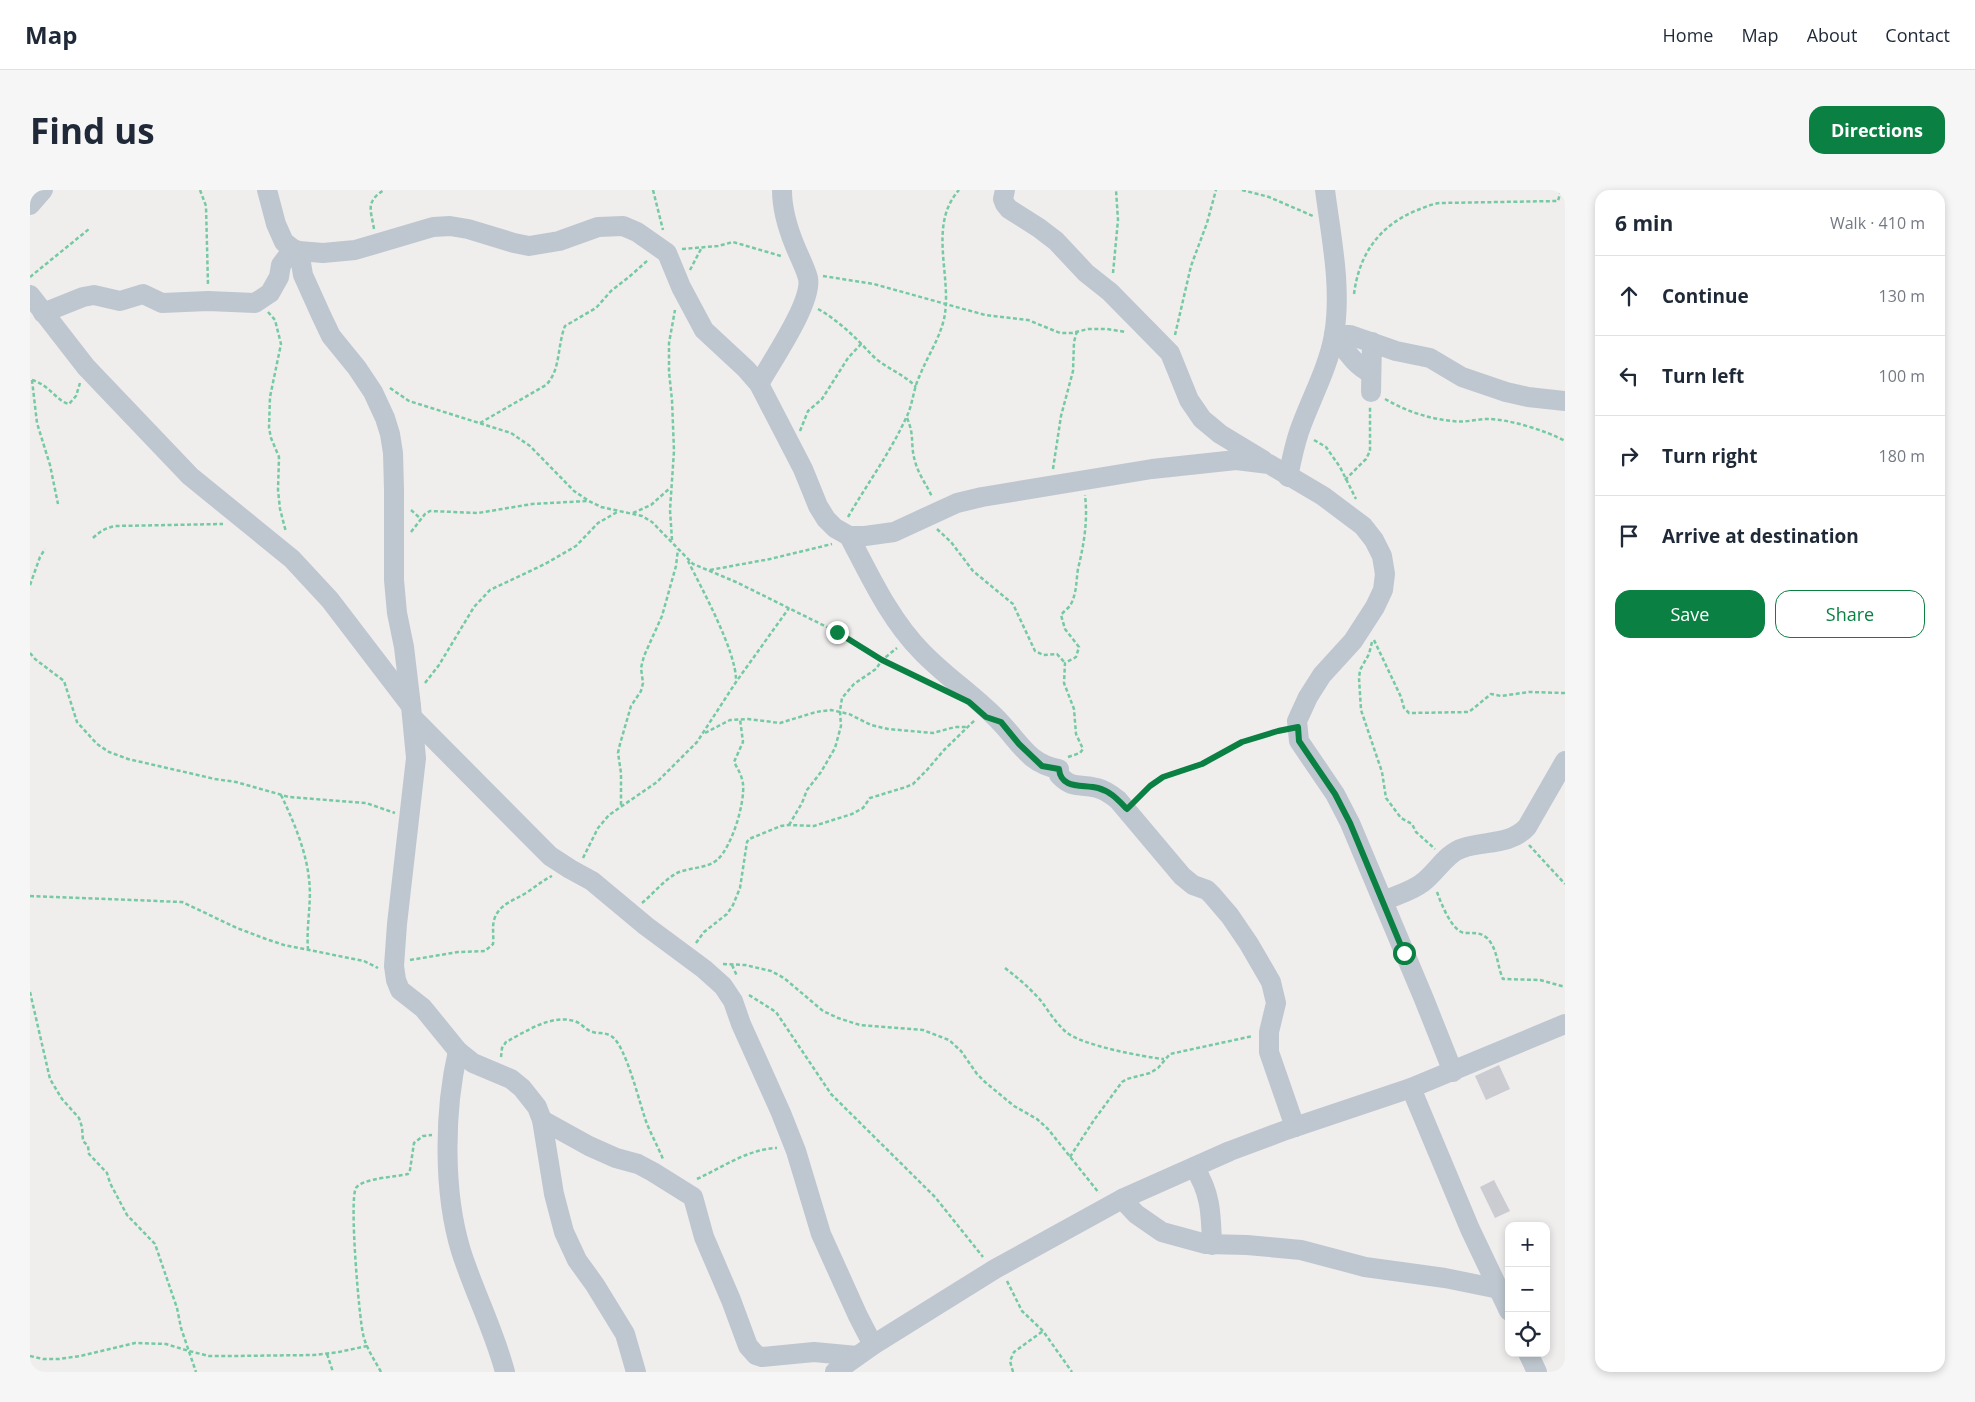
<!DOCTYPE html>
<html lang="en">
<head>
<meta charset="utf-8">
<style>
	body { margin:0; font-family:"Open Sans",sans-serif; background:#f6f6f7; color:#1f2937 }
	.controls { position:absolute; right:15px; bottom:15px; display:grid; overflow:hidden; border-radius:10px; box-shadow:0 2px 8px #0003 }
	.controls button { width:45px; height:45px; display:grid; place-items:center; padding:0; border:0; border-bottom:1px solid #e0e1e3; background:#fff; color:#1f2937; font:25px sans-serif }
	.stop { position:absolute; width:15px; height:15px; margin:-11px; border:4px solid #0b8043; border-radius:50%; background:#fff }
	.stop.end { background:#0b8043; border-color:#fff; box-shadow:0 1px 5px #0008 }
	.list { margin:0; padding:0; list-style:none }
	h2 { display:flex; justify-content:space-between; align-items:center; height:65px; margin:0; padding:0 20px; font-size:21px }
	h2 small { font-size:16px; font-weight:400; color:#747a83 }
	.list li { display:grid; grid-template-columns:32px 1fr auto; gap:15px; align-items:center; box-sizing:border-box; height:80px; padding:0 20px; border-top:1px solid #e0e1e3 }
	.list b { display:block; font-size:19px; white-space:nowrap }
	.list em { font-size:16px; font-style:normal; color:#747a83 }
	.actions { display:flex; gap:10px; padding:15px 20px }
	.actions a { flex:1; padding:11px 0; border:1px solid #0b8043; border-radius:15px; text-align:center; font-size:18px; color:#0b8043 }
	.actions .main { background:#0b8043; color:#fff }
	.icon { flex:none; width:28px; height:28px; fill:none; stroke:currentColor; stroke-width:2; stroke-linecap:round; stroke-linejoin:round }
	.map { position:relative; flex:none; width:1535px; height:1182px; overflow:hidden; border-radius:15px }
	header { display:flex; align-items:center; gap:30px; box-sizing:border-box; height:70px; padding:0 25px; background:#fff; border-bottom:1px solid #e0e1e3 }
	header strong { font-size:24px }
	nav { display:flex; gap:28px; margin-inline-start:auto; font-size:18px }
	.intro { display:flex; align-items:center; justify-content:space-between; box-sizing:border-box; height:120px; padding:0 30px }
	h1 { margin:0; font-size:35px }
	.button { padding:12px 22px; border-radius:15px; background:#0b8043; color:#fff; font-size:18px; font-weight:700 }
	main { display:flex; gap:30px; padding:0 30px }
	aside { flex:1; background:#fff; border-radius:15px; box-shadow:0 2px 8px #0003 }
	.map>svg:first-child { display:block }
</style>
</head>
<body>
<header>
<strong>Map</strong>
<nav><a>Home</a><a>Map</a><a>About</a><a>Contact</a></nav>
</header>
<div class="intro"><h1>Find us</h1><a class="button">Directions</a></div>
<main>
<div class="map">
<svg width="1535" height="1182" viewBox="0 0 1535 1182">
	<rect width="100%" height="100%" fill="#f0eded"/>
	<!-- building -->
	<g fill="#caccd2">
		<polygon points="1469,875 1480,899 1456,910 1445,886"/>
		<polygon points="1464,990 1480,1021 1465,1028 1450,997"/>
	</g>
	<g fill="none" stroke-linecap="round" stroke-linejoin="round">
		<!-- path -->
		<g stroke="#75caa4" stroke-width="2.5" stroke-dasharray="4 2.5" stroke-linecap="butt">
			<polyline points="170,0 176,16 178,95"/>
			<polyline points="623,0 633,40"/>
			<polyline points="1212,0 1239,7 1283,26"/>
			<path d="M344,39C341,20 335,12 354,0"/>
			<polyline points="652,59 688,56 703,52 751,66"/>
			<polyline points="660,80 672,57"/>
			<polyline points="1083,83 1088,30 1086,0"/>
			<polyline points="793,86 844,94 955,125 998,130 1030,143 1042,143 1058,139 1077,139 1096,142"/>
			<polyline points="0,87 59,39"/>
			<path d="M1324,104C1329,65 1348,37 1385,21C1393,18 1401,14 1410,13L1528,11L1531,0"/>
			<path d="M788,119C808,130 826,148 841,164C854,178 873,183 886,197"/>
			<polyline points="238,122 245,130 251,154 240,207 239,238 241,248 249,267 248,300 250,319 256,342"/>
			<polyline points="1145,145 1161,76 1177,33 1186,0"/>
			<polyline points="2,190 7,233 20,275 28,314"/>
			<path d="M2,190C20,195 26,211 39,214L46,206L50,193"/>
			<polyline points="360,198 379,211 481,243 500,256 544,301 559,311 571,317 612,326 622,332 663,374 706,392 807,442 852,470 901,494"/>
			<path d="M1355,209C1376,221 1399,229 1423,231C1435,233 1446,229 1458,229C1479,229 1517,241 1535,251"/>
			<path d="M877,228C885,246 880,255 885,271C888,284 897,295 902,307"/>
			<path d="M450,233L516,195C531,180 527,156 535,136L566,118L581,101L599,87L618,70"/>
			<polyline points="770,241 778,221 792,209 818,168 832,153"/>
			<polyline points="1284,250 1296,257 1310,277 1326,309"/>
			<polyline points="1023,279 1031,226 1043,181 1044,152 1047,141"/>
			<polyline points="1315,290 1336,269 1340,261 1340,217"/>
			<polyline points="381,320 391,329"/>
			<polyline points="603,323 621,315 640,298"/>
			<path d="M818,327C837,294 860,263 876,228C883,215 883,199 890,185C898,165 909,150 914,129C923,87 897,36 929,0"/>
			<polyline points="907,339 921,352 943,381 983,414 1005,461 1013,465 1027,464 1035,473"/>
			<polyline points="381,342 395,324 400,321 448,323 502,314 557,311"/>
			<path d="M63,348C70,341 76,338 85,336L193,334"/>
			<polyline points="642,350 640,320 644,261 642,210 639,182 639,153 645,120"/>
			<path d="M658,371C672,399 706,461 706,490"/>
			<polyline points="680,380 740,369 802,354"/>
			<polyline points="0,395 10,367 15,359"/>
			<polyline points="1344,450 1371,507 1374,518 1379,523 1439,522 1461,504 1471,506 1499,502 1535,503"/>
			<polyline points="1342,452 1339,464 1330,480 1329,488 1331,520 1352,582 1356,608 1371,628 1382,634 1386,642 1405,659"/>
			<polyline points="0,463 5,469 34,491 47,532 67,554 79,562 98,569 185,589 206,592 259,607 336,613 365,623"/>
			<polyline points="395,493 409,475 444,417 460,400 515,374 546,356 568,333 589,321"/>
			<polyline points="675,543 700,530 718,529 750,533 786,522 801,520 819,524 841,535 858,539 903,543 925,537 938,537"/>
			<path d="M1038,567L1050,563L1053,559L1046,544L1044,519L1034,493L1035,473L1046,467L1049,457L1035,439L1031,425C1034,421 1039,418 1041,414C1047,402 1046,391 1048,379C1054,354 1058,331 1055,305"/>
			<path d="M251,605C263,630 276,660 279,689C282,712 276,736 278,759"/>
			<polyline points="1107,608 1133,587 1173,574 1212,552 1252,540"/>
			<polyline points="591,615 591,583 588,563 590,554 601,516 611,501 613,493 611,478 614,466 632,426 646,376 648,359"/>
			<polyline points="759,635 772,613 777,600 791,582 805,558 811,536 810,521 812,508 824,494 846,479 852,470 867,458"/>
			<polyline points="1499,655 1535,694"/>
			<polyline points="553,668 568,638 579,625 627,592 667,552 706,492 759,418"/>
			<path d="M1407,702C1411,713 1422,742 1435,743C1443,743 1450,742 1457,748C1468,759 1467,776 1473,789L1510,790L1535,797"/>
			<polyline points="0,706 152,712 207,738 236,749 254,755 334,771 348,778"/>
			<path d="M612,713C623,704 634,690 647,683C660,677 676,679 687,670C702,657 715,613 713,594C712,586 708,579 704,572L713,552L710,529"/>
			<polyline points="666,753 674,742 697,724 703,715 710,698 717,652 719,649 751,636 759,635 784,636 822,624 833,618 840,608 876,597 883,594 897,580 914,560 945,530"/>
			<path d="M380,770L428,762L455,761L463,754C464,746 462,738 464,730C469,714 483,711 496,703C505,697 512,691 522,686"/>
			<polyline points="693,774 715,775 741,781 754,788 793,821 808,828 830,835 893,840 919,850 931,861 947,884 955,892 984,916 1007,929 1018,939 1069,1003"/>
			<polyline points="702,775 707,786"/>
			<path d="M975,778C988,788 1001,799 1012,812C1019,822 1026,833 1036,842C1051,855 1113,867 1134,869"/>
			<polyline points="0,802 20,889 32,909 49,928 52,937 53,951 58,956 59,964 77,983 80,993 97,1025 125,1054 147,1118 151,1138 166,1182"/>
			<polyline points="719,805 746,822 801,904 905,1007 953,1067"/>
			<path d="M471,867L472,858L476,852C495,842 521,824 544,831C552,833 555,840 563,842C569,844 575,842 581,846C596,854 610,916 617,934C622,946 628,957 633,969"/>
			<polyline points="1040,967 1064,930 1092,892 1097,889 1120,883 1128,878 1140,864 1223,846"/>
			<path d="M667,989C693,977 718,959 747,958"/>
			<polyline points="977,1091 992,1121 1013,1141 1042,1182"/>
			<polyline points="297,1164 303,1182"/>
			<polyline points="0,1166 13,1169 29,1169 50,1166 105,1153 136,1154 159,1161 179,1166 202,1166 284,1165 309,1162 337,1156"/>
			<path d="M351,1182C344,1169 336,1158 333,1144C329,1126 319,1009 326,998C333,988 366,987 378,984L380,980L384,953L393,946L402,945"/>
			<polyline points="983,1182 980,1171 984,1162 1013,1141"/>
		</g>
		<!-- minor -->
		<g stroke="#bec7cf" stroke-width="20">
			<polyline points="237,0 246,34 254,52 263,59 269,61 293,63 325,60 403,37 420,36 438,39 484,53 499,56 529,51 568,37 593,36 607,42 637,63 651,97 674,140 716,179 729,194 773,279 788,316 796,329 805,338 819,346 835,346 864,342 927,313 952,307 1122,279 1206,270 1239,274 1293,306 1333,336 1344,350 1352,366 1355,384 1353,400 1345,417 1323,451 1292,485 1278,507 1267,531 1269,551 1305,604 1320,633 1394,809 1423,882"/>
			<polyline points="975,0 973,9 975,14 979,19 1009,38 1026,51 1056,83 1080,102 1140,163 1159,210 1172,229 1190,244 1233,270"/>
			<polyline points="0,15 13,0"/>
			<polyline points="269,61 273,85 291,125 301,146 327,178 343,202 355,228 360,244 363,263 364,300 364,390 367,423 374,457 381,516"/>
			<polyline points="0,105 56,177 160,286 262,369 300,410 381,516 386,568 367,734 364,776 366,790 370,800 393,818 428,861 443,873 481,889 492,898 507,917 512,930 524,1004 534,1042 547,1070 565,1095 595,1144 606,1182"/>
			<polyline points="13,123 53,107 64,105 90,111 113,104 132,113 178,111 225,113 240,103 249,87 251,75 263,59"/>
			<polyline points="1304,145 1320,145 1366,161 1400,168 1432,187 1476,202 1498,207 1535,211"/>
			<path d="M1304,145C1315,159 1325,176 1341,183"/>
			<path d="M729,194C741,172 783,112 778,88C775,77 769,66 765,56C758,39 752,18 752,0"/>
			<polyline points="1341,202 1342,152"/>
			<path d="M1258,287C1261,272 1264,257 1269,242C1280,210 1298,179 1304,145C1312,97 1301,47 1295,0"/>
			<path d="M819,346C840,386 860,430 892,462C917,488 947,507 971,533C990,553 999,574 1029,579V585C1043,600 1050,593 1067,598C1075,600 1082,605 1088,610L1152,686L1163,695L1177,700L1182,705L1200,726L1219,754L1241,792L1246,813L1239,842V862L1265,937"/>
			<polyline points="383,528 520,666 540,679 562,691 616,736 674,779 693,796 703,811 711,834 751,923 766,961 791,1044 828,1126 843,1155"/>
			<path d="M1354,711C1366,705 1382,701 1392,693C1406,683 1416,663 1433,658C1454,651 1481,655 1497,637L1535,571"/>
			<path d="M428,861C414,921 413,1002 431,1061C444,1102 464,1140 475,1182"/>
			<polyline points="1381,898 1440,1039 1479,1121"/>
			<polyline points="512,930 559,956 586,968 608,974 623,982 663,1007 674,1047 701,1110 718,1156 726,1165 732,1167 784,1162 827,1166"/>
			<path d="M1164,977C1181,1003 1181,1024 1182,1055"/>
			<polyline points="1092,1009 1106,1024 1132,1042 1176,1054 1217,1055 1271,1060 1335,1077 1415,1088 1469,1099"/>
			<polyline points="1498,1163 1507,1182"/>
			<polyline points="805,1182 843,1155 965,1079 1092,1009 1200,961 1256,940 1381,898 1535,834"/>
		</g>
	</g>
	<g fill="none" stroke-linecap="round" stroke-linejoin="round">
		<!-- route -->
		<path stroke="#0b8043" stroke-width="6" d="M807,442L852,470L939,512L956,527L971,532L989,554L1012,576L1029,579C1031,600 1053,594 1068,598C1080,601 1088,610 1097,619L1120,596L1133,587L1172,574L1212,552L1248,541L1268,537L1269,551L1305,604L1320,633L1374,763"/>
	</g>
</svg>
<div class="controls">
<button>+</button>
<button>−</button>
<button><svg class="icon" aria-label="locate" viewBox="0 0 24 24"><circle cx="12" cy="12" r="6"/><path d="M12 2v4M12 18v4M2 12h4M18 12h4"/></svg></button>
</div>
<div class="stop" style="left:1374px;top:763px"></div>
<div class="stop end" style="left:807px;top:442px"></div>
</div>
<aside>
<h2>6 min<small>Walk · 410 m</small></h2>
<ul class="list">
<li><svg class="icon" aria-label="ahead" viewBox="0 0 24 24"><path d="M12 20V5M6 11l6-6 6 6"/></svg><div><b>Continue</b></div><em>130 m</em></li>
<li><svg class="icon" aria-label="left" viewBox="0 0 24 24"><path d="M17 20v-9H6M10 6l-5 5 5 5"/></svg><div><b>Turn left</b></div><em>100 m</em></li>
<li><svg class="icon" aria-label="right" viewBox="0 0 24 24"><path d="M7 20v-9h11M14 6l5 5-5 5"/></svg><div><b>Turn right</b></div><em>180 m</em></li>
<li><svg class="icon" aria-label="arrive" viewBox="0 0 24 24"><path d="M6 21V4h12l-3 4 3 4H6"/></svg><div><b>Arrive at destination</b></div></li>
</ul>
<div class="actions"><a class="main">Save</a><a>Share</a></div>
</aside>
</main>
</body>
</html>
